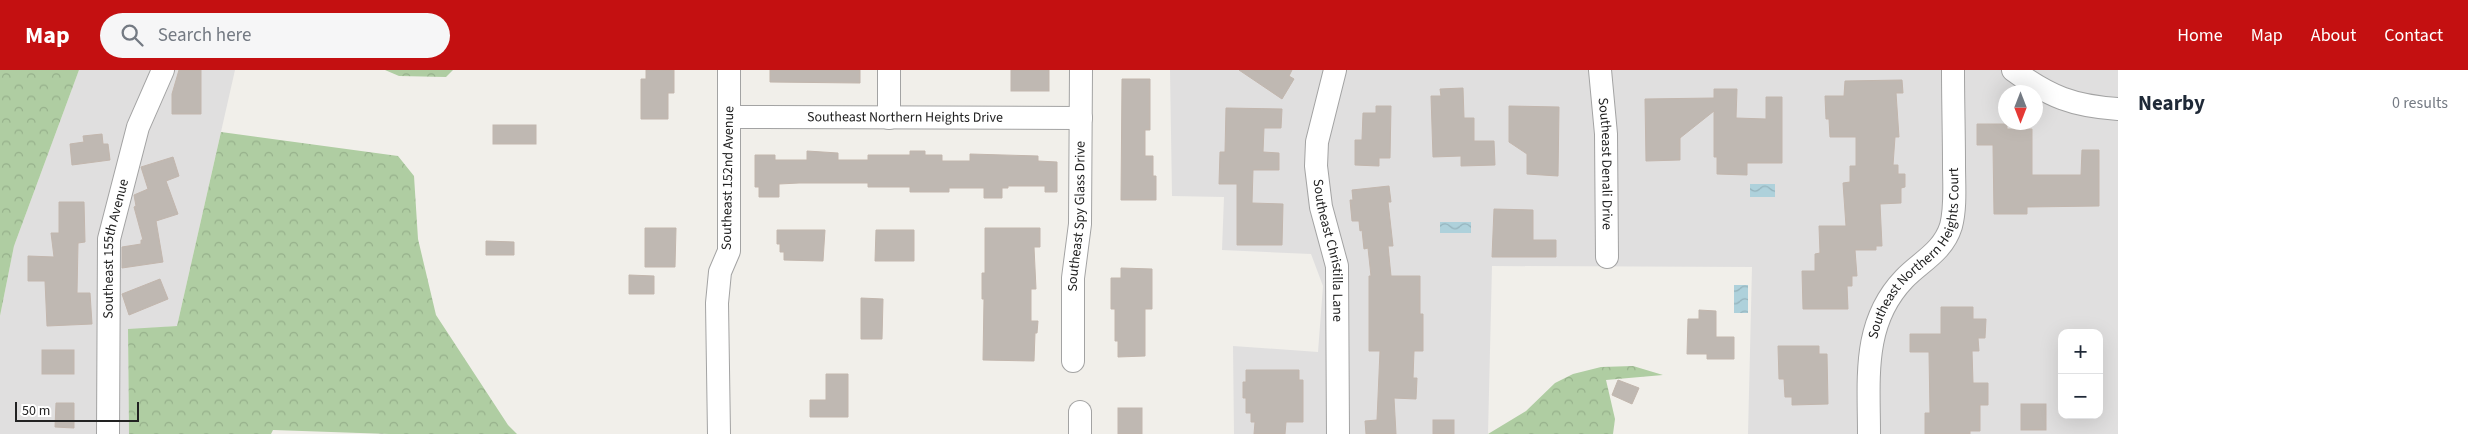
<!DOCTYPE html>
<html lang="en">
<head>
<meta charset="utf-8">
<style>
	body { margin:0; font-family:"Source Sans 3",sans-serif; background:#f6f6f7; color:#1f2937 }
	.controls { position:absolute; right:15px; bottom:15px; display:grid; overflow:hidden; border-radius:10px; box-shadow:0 5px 20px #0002 }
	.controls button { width:45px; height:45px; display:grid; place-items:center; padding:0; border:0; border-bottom:1px solid #e0e1e3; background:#fff; color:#1f2937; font:25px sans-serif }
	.compass { position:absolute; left:1998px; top:15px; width:45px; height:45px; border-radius:50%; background:#fff; box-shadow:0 5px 20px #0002; rotate:180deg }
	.scale { position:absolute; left:15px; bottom:12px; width:124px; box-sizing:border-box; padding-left:5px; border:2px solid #222; border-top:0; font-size:14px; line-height:18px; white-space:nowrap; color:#222; -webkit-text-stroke:4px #fff; paint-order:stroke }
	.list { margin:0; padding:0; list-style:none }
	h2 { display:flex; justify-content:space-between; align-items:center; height:65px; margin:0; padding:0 20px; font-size:21px }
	h2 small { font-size:16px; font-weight:400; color:#747a83 }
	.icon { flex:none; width:28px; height:28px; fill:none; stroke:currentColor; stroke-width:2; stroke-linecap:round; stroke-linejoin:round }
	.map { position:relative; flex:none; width:2118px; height:364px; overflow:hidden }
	header { display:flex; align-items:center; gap:30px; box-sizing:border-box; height:70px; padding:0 25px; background:#c41011; color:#fff }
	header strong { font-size:24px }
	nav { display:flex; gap:28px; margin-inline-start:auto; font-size:18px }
	.search { width:350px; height:45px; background:#f6f6f7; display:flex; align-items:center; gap:12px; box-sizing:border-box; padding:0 18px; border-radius:28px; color:#747a83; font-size:19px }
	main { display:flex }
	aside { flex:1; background:#fff }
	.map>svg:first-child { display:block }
</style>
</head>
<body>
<header>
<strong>Map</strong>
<div class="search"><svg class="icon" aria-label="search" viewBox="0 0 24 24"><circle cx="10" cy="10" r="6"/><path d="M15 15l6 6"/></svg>Search here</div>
<nav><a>Home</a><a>Map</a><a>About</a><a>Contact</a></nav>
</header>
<main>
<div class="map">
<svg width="2118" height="364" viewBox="0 0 2118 364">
	<defs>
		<pattern id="forest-crowns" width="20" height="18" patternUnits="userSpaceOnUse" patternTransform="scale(1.25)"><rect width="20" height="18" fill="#afcda2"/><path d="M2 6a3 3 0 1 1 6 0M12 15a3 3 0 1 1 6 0" fill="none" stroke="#96b08b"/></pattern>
		<pattern id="water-waves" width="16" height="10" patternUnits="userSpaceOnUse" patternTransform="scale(1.25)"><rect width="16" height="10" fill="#aed1db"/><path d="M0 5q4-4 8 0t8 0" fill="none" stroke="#95b3bc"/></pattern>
	</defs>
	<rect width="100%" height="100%" fill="#f1efea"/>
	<!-- residential -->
	<g fill="#e0dfdf" fill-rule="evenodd">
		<polygon points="79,0 235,0 177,256 128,260 129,364 0,364 0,246 14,176"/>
		<path d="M1170,0H2118V364H1748L1752,197L1492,196L1488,364H1234L1233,276L1318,282L1323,216L1311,184L1222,180L1224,127L1172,126ZM2006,22H2036V52H2006ZM2062,263H2099V345H2062Z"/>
	</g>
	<!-- forest -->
	<g fill="url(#forest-crowns)">
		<polygon points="0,0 79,0 14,176 0,246"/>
		<polygon points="385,0 453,0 446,7 399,6"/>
		<polygon points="221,62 398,86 414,106 418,169 436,245 508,355 517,364 389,364 273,360 271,364 129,364 128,259 177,256"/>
		<polygon points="1633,296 1663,305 1606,310 1615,349 1613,364 1488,364 1526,341 1555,313 1573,304 1601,297"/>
	</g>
	<!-- water -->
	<g fill="url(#water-waves)">
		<rect x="1750" y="114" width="25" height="13"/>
		<rect x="1440" y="152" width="31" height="11"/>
		<rect x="1734" y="215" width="14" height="28"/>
	</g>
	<!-- building -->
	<g fill="#bfb8b2" stroke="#c2b6ad">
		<polygon points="179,0 201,0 201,44 172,44 172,24"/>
		<polygon points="646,0 674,0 674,23 668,23 668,49 641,49 641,9 646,9"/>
		<polygon points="770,0 860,0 860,13 770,12"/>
		<rect x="1011" y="0" width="38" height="21"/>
		<polygon points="1239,0 1292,0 1289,6 1294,9 1282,29"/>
		<polygon points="1122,9 1150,9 1150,60 1145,60 1145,86 1153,86 1153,106 1156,106 1156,130 1121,130"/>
		<polygon points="1902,10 1903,23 1896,23 1899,67 1895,67 1893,95 1898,95 1898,104 1905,104 1905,117 1901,118 1901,133 1880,134 1882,176 1876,176 1876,180 1855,180 1857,206 1852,206 1852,216 1847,216 1848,239 1803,239 1802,201 1815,201 1815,184 1820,183 1819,156 1846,156 1843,113 1850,112 1850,96 1856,96 1856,67 1830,67 1829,49 1826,49 1825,26 1844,26 1845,11"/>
		<polygon points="1463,18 1464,48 1474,48 1474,71 1494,71 1495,95 1461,96 1461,86 1433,87 1431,26 1441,26 1440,19"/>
		<polygon points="1714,19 1737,19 1736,48 1766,49 1766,27 1782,27 1782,93 1747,93 1747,105 1717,104 1717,87 1714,87 1714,41 1680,68 1680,90 1646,91 1645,29 1714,28"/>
		<polygon points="1376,36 1391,36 1390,88 1379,88 1379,96 1355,95 1355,70 1362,70 1363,43 1376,43"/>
		<polygon points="1509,36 1559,37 1558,106 1527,104 1527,84 1509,72"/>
		<polygon points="1226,38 1282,39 1281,58 1264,58 1263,82 1279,83 1279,100 1253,100 1252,133 1283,134 1282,175 1237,175 1237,114 1219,114 1220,82 1225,82"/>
		<polygon points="1977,54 2007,54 2007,59 2032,59 2032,105 2081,105 2082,80 2099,80 2099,136 2027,137 2027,144 1994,144 1993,75 1977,75"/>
		<rect x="493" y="55" width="43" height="19"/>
		<polygon points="102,64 103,74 108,74 110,90 72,95 70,74 84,72 83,66"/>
		<polygon points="807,81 838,83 838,90 868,90 868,85 910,85 910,81 925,81 925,85 942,85 942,91 970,91 970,84 1038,86 1038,91 1057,92 1057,122 1045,122 1045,116 1008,116 1008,118 1002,118 1002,128 984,128 984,118 949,118 949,122 910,122 910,117 868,117 868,113 799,113 779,114 779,127 759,127 759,117 755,117 755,85 775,85 775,90 807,90"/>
		<polygon points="173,87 179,106 166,111 178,144 156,151 163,192 122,198 122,177 141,174 141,170 143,170 134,137 136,136 134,125 148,119 141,97"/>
		<polygon points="1389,116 1391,132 1388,132 1393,176 1388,176 1391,206 1420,206 1420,244 1423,244 1423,281 1414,281 1413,308 1417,308 1416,329 1394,328 1396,364 1366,364 1365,351 1377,350 1380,281 1369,281 1369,206 1371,206 1368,178 1364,179 1362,160 1360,161 1359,151 1352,151 1350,130 1353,130 1352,120"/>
		<polygon points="59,132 84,132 85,172 78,173 77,223 90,223 92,254 47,256 45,211 28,211 28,186 54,187 51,163 59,163"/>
		<polygon points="1494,139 1533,140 1533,170 1556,170 1556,187 1492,187"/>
		<polygon points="645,158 676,158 675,197 645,197"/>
		<polygon points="985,158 1040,158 1040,177 1034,177 1036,219 1031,219 1031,251 1038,251 1037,263 1035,263 1034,291 983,290 984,229 982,229 982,203 985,203"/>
		<polygon points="777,160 825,160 823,191 784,190 784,182 780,182 780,174 777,174"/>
		<polygon points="876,160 914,160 914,191 875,191"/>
		<polygon points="486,171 514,172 514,185 486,185"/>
		<polygon points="1121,198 1152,199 1152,239 1145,239 1145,286 1118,287 1118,271 1115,271 1115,239 1111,239 1111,208 1121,208"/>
		<polygon points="629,205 654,206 654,224 629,224"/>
		<polygon points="160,209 168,229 129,245 122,224"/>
		<polygon points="861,228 883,229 882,269 861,269"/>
		<polygon points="1941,237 1973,237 1973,249 1986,249 1985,268 1978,268 1979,281 1972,281 1973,313 1988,313 1988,335 1980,335 1980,361 1970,361 1970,364 1925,364 1925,343 1930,343 1929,282 1910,282 1910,264 1941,264"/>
		<polygon points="1699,240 1716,241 1716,267 1734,267 1734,289 1707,289 1707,284 1687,284 1688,249 1699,249"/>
		<polygon points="1778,276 1819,276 1819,284 1827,284 1828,334 1792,335 1792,327 1785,327 1784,309 1779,309"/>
		<rect x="42" y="280" width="32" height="24"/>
		<polygon points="1246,300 1299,300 1299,310 1303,310 1303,352 1286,352 1285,364 1254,364 1255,352 1251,352 1251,343 1246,343 1246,328 1243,328 1243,312 1246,312"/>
		<polygon points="826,304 848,304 848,347 810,347 810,330 826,330"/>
		<polygon points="1618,310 1639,318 1632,334 1612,325"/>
		<polygon points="56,333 74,333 74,358 55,357"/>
		<rect x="2021" y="334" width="25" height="26"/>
		<rect x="1118" y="338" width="24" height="26"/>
		<rect x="1433" y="350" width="21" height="14"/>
	</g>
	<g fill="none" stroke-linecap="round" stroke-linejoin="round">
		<!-- minor casing -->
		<g stroke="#a3a3a3" stroke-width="24">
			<g id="minor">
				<polyline points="889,0 889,48"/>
				<path id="s1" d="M1335,0L1317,72L1316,96L1321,137L1337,196L1338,364"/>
				<path id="s2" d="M1600,0L1606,64L1607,187"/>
				<path d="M2013,0C2050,27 2073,36 2118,39"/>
				<path id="s3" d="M729,47L1081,48"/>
				<path id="s4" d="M1073,291V208L1080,154L1081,0"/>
				<polyline points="1080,342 1080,364"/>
				<path id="s5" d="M108,364L109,169L138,57L163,0"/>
				<polyline points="719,364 717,233 720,202 729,181 729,0"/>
				<path id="s6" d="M1869,364C1869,308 1862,253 1904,209C1920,192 1943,182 1951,156C1956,137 1954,115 1954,95C1954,64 1953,32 1953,0"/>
			</g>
		</g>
		<!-- minor -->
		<use href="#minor" stroke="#fff" stroke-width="22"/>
	</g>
	<g text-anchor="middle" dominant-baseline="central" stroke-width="4.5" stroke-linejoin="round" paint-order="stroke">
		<!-- street labels -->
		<g font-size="14" fill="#222" stroke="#fff">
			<text stroke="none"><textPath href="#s3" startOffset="176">Southeast Northern Heights Drive</textPath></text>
			<text stroke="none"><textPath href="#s2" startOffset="94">Southeast Denali Drive</textPath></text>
			<text transform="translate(728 108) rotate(-89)">Southeast 152nd Avenue</text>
			<text stroke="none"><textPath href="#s4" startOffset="145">Southeast Spy Glass Drive</textPath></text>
			<text stroke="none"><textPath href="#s5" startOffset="186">Southeast 155th Avenue</textPath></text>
			<text stroke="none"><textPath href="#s1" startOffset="184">Southeast Christilla Lane</textPath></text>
			<text stroke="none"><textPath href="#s6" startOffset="195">Southeast Northern Heights Court</textPath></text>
		</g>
	</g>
</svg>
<div class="controls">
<button>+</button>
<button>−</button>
</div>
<svg class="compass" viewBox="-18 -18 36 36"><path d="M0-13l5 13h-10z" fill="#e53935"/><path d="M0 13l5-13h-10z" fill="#747a83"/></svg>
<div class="scale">50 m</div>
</div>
<aside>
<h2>Nearby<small>0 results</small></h2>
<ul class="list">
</ul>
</aside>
</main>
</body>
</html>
